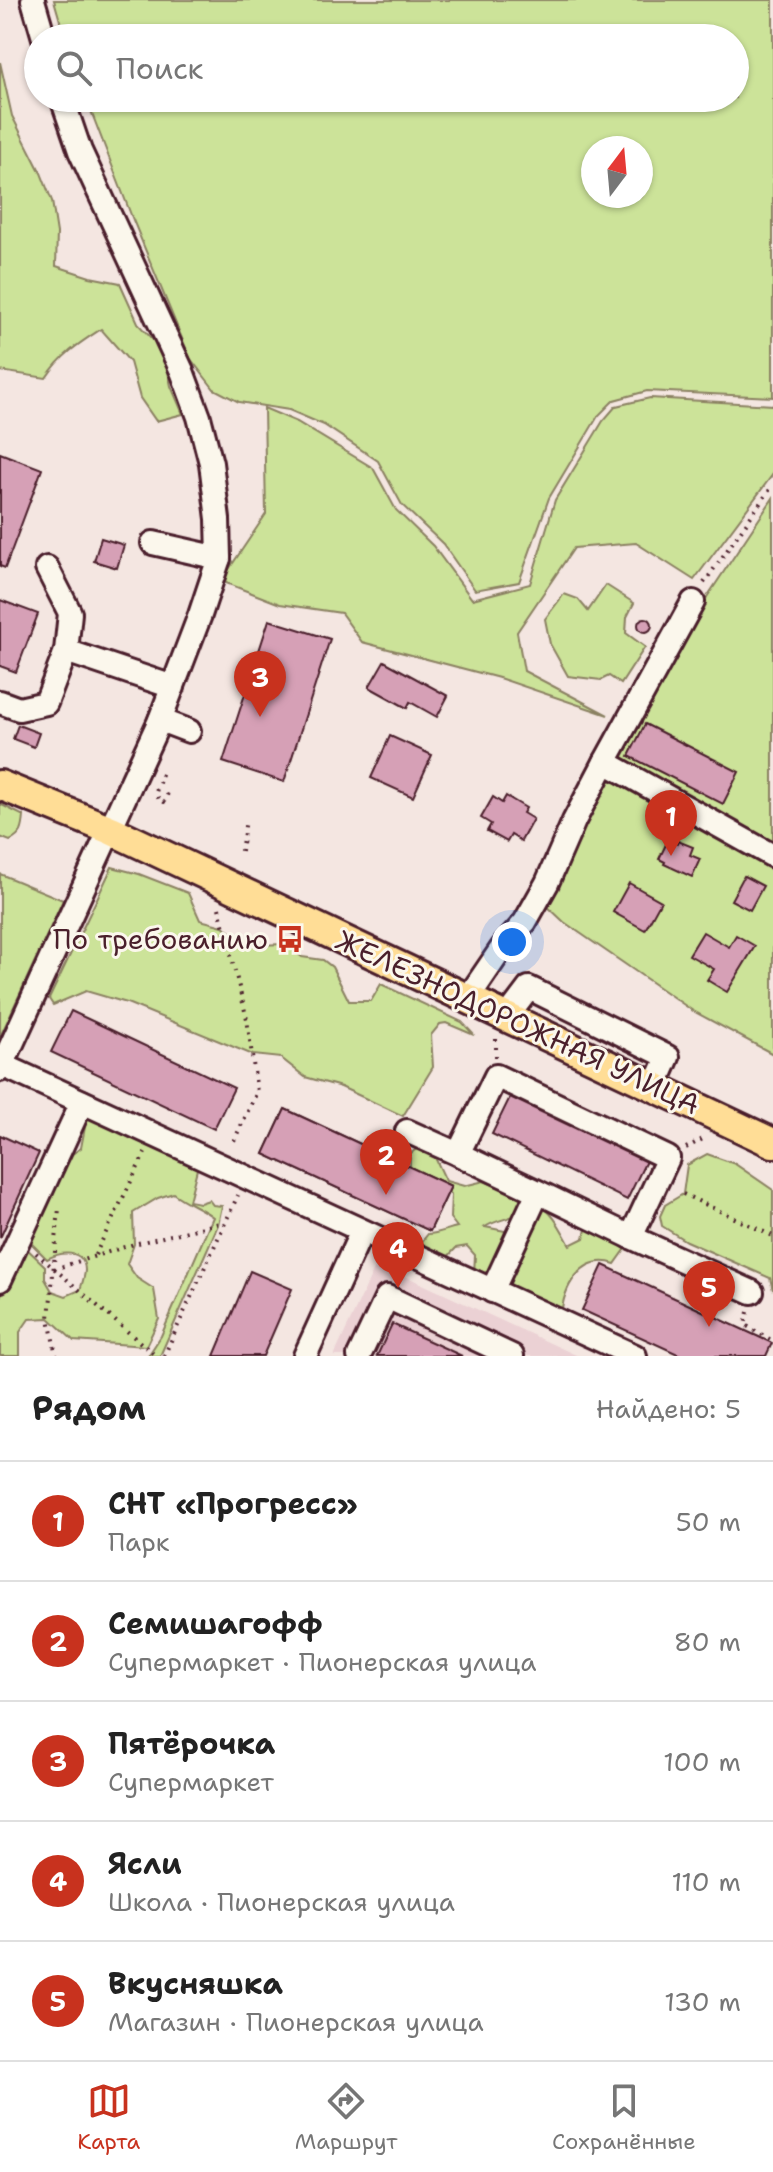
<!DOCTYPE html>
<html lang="ru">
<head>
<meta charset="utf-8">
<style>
	body { margin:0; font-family:"Shantell Sans",sans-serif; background:#f6f6f6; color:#222 }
	.compass { position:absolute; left:581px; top:136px; width:72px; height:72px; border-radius:50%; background:#fff; box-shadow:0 2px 6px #0004; rotate:16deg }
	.you { position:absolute; left:512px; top:942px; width:28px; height:28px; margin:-20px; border:6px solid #fff; border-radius:50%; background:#1a73e8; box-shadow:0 0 0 12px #1a73e833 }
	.badge { display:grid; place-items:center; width:52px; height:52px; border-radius:50%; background:#c8321e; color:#fff; font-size:26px; font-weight:700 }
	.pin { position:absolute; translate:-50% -66px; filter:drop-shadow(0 2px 4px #0008) }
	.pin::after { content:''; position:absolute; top:42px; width:28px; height:24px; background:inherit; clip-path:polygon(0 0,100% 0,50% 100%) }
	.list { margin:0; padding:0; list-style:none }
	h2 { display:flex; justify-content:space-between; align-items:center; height:104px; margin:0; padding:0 32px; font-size:34px }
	h2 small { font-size:26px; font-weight:400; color:#767676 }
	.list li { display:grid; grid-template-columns:52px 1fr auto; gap:24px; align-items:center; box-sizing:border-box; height:120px; padding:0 32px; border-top:2px solid #e0e0e0 }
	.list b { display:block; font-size:30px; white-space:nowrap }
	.list p { margin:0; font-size:26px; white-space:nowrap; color:#767676 }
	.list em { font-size:26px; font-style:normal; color:#767676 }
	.icon { flex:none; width:44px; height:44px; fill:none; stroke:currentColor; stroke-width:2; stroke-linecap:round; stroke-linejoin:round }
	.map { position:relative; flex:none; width:773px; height:1356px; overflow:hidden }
	.search { position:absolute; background:#fff; box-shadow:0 2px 6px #0004; left:24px; right:24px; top:24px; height:88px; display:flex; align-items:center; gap:20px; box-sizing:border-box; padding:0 28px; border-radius:44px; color:#767676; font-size:30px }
	.sheet { height:704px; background:#fff }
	nav { display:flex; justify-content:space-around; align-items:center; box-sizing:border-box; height:112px; border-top:2px solid #e0e0e0; background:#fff; font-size:22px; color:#767676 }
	nav a { display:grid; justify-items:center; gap:4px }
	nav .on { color:#c8321e }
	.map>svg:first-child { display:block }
</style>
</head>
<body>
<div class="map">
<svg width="773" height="1356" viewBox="0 0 773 1356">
	<rect width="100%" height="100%" fill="#f4e6e1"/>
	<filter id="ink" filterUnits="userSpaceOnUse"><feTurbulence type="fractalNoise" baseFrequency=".0125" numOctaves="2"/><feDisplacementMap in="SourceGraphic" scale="16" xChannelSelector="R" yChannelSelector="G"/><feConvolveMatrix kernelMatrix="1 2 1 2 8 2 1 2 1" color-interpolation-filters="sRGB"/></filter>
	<g filter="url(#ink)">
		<!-- built -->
		<polygon fill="#ebd1d4" points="377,1263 578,1356 334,1356"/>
		<!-- green -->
		<g fill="#cce399" stroke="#8b8162" stroke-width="2" fill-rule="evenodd">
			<path d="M54,0H773V397L647,391L614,400L598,416L549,498L519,582L475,590L443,544L402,505L378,461L324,425L289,410L239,402L214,389L190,358L133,220L86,98H735V38H65ZM593,148H641V196H593Z"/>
			<path d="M0,62L12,116L41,173L52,201L57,233L56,266L90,277L120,283L139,325L155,342L166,362L171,386L183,414L156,421L140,398L130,362L101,329C78,344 61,355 46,378L0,371Z"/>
			<polygon points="650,398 773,405 773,474 694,580 636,543 574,548 517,632 524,671 608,715 499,678 362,642 341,613 280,604 221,581 266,514 264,408 297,422 373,468 396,510 433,546 472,599 530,584 555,500 603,421 616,406"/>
			<polygon points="773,498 773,1054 693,1011 564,922 545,904 607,776 707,597"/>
			<polygon points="606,585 634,603 627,617 626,633 645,647 621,684 609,676 601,680 568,676 550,644 545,619 564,594 578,599 588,611"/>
			<path d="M0,804L24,816C23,829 22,835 10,841L0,837Z"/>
			<polygon points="112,867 139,874 188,893 200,920 223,926 244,942 255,945 286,944 302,957 323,960 332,967 349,1001 371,1001 381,984 462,1022 474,1035 446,1023 440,1024 431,1035 433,1067 403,1116 341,1087 305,1077 281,1058 253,1055 127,1003 86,991 53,1005 49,999"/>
			<polygon points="0,874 63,900 0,1037"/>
			<path d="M84,1112L198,1165L189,1201L200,1203L209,1200L213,1205L222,1206L218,1225L160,1356H148L161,1336L213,1217C200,1207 186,1203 173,1193L158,1198L133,1213L134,1244L127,1264L137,1278L154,1289L159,1319L146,1346L74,1341L49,1318L29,1319L20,1332V1356H0V1297L23,1245L45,1266V1279L52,1291L66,1296L80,1290C82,1284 85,1276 85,1270C84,1248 60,1252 47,1259L28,1240L62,1161L81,1148L86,1122Z"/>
			<path d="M424,1143L432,1151L446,1181L464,1186L484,1181L527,1199L525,1211C511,1219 498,1219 485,1227L505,1231L502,1259L490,1279L474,1274L475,1255L467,1246L456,1248L443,1262L416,1249L428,1234C437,1234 448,1229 457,1227L450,1218L451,1195L438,1184L410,1171V1154Z"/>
			<polygon points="707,1154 735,1164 773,1190 773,1290 770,1278 686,1241 662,1226 660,1216 665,1205 683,1194 687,1165"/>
			<path d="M538,1204C553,1211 562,1231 570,1245L584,1238L588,1221L621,1237L625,1250L615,1264C581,1253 563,1288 561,1317L500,1290Z"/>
		</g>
		<!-- building -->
		<g fill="#d6a0b6" stroke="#4a1f2b" stroke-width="2">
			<polygon points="0,453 42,469 5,568 0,566"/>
			<polygon points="101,538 124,545 117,568 94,561"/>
			<polygon points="0,600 38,614 16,672 0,666"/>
			<circle cx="645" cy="625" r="7"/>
			<polygon points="269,620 330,639 284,782 223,762"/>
			<polygon points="384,661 448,696 437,717 410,702 407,708 369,687"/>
			<polygon points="645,724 739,772 723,804 629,756"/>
			<polygon points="18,725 39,733 34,747 13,739"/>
			<polygon points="390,736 432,755 413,797 371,778"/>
			<polygon points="506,796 526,808 523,813 533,819 521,841 511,835 507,842 487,831 491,824 481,818 493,797 502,803"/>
			<polygon points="668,840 677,844 678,841 693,847 690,855 700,859 692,877 664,864 665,862 659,859"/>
			<polygon points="744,876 763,886 750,910 731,900"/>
			<polygon points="629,883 661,901 645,930 613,912"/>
			<polygon points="703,932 729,947 736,935 755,946 727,992 707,980 714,969 689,955"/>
			<polygon points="71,1011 234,1088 214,1129 51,1052"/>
			<polygon points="512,1093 647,1159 627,1200 492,1134"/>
			<polygon points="285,1109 451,1186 430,1231 264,1154"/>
			<polygon points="285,1109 451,1186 430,1231 264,1154"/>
			<polygon points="0,1135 39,1153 0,1238"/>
			<polygon points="603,1265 772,1343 766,1356 682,1356 582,1310"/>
			<polygon points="250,1271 292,1289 263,1356 214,1356"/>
			<polygon points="392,1324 462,1356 377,1356"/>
		</g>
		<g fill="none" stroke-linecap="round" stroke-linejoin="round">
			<!-- minor casing -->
			<g stroke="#4a1f2b" stroke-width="28">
				<g id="minor">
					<polyline points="33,0 44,38"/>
					<polyline points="153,543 219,558"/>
					<polyline points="47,568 70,613 66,651 173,687"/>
					<polyline points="0,702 19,709 46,703 66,651"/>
					<polyline points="160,720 189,731"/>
					<polyline points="605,762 693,602"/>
					<polyline points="468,998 502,948 525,922 547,883 574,821 605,762 773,856"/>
					<polyline points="507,1017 529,988 668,1057 655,1087"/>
					<polyline points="0,1064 635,1356"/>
					<polyline points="0,1070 160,720 200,615 219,558 218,519 211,463 199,417 182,371 80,151 62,98"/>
					<polyline points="407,1131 458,1154"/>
					<polyline points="631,1237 752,1292"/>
					<polyline points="0,1280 82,1102"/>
					<polyline points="492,1291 538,1192 631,1237 668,1158 496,1076 458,1154 538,1192"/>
					<polyline points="305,1356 362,1231"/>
					<polyline points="359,1356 387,1297 512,1356"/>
				</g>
			</g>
			<!-- major casing -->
			<g stroke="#4a1f2b" stroke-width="34">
				<polyline id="major" points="0,785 111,830 773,1143"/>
			</g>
			<!-- path -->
			<g stroke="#4a1f2b" stroke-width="4" stroke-dasharray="2 6" stroke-linecap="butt">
				<polyline points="704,583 773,485"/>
				<polyline points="162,774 156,792 159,800 164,802 169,791"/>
				<polyline points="241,851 246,820"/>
				<polyline points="219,908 247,1019 257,1092 232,1145"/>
				<polyline points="496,1057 496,1038"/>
				<polyline points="686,1148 703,1139"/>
				<polyline points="683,1194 773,1236"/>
				<polyline points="36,1253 156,1356"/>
				<polyline points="95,1255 145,1153"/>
				<polyline points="54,1269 134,1244 224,1222"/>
				<polyline points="748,1312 745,1325 773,1341"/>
				<polyline points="56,1356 49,1318 59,1208"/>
				<polyline points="164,1356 238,1195"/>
			</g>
			<!-- minor -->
			<use href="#minor" stroke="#fbf7ec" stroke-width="22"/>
			<!-- major -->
			<use href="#major" stroke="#ffdd96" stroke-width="28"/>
		</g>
	</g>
	<!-- icons -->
	<defs>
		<g id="bus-bare" transform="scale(2.16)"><path d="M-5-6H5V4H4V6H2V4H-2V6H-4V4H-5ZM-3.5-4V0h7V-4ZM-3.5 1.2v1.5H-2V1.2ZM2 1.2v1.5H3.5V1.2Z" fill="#c8321e" stroke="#fbf7ec" stroke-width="2.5" paint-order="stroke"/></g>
	</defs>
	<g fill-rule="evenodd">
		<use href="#bus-bare" x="290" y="939"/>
	</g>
	<g text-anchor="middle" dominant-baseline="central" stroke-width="6" stroke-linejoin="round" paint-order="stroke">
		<!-- poi labels -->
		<g font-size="28" fill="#4a1f2b" stroke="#fbf7ec" text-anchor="end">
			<text x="268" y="939">По требованию</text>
		</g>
		<!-- street labels -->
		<g font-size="28" fill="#4a1f2b" stroke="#fbf7ec">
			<text transform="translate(518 1022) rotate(25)">ЖЕЛЕЗНОДОРОЖНАЯ УЛИЦА</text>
		</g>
	</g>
</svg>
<svg class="compass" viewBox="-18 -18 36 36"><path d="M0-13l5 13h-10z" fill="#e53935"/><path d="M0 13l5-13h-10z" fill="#767676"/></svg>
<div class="you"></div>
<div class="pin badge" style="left:671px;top:856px">1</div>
<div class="pin badge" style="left:386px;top:1195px">2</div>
<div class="pin badge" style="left:260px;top:717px">3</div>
<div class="pin badge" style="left:398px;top:1288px">4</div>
<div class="pin badge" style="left:709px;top:1327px">5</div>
<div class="search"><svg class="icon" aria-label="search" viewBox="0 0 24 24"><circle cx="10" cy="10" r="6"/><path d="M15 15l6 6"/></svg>Поиск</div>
</div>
<section class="sheet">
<h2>Рядом<small>Найдено: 5</small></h2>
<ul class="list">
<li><span class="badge">1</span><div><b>СНТ «Прогресс»</b><p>Парк</p></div><em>50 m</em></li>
<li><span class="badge">2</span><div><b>Семишагофф</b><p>Супермаркет · Пионерская улица</p></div><em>80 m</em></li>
<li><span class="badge">3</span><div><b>Пятёрочка</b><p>Супермаркет</p></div><em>100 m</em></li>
<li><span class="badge">4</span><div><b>Ясли</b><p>Школа · Пионерская улица</p></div><em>110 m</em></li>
<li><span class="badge">5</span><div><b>Вкусняшка</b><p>Магазин · Пионерская улица</p></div><em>130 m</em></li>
</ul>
</section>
<nav>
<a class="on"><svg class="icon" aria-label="map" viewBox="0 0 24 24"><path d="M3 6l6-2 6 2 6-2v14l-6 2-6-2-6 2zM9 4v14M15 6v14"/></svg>Карта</a>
<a><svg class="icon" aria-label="directions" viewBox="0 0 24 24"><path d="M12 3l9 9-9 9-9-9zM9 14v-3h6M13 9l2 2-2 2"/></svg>Маршрут</a>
<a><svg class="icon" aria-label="saved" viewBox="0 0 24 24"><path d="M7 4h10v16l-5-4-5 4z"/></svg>Сохранённые</a>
</nav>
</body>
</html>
